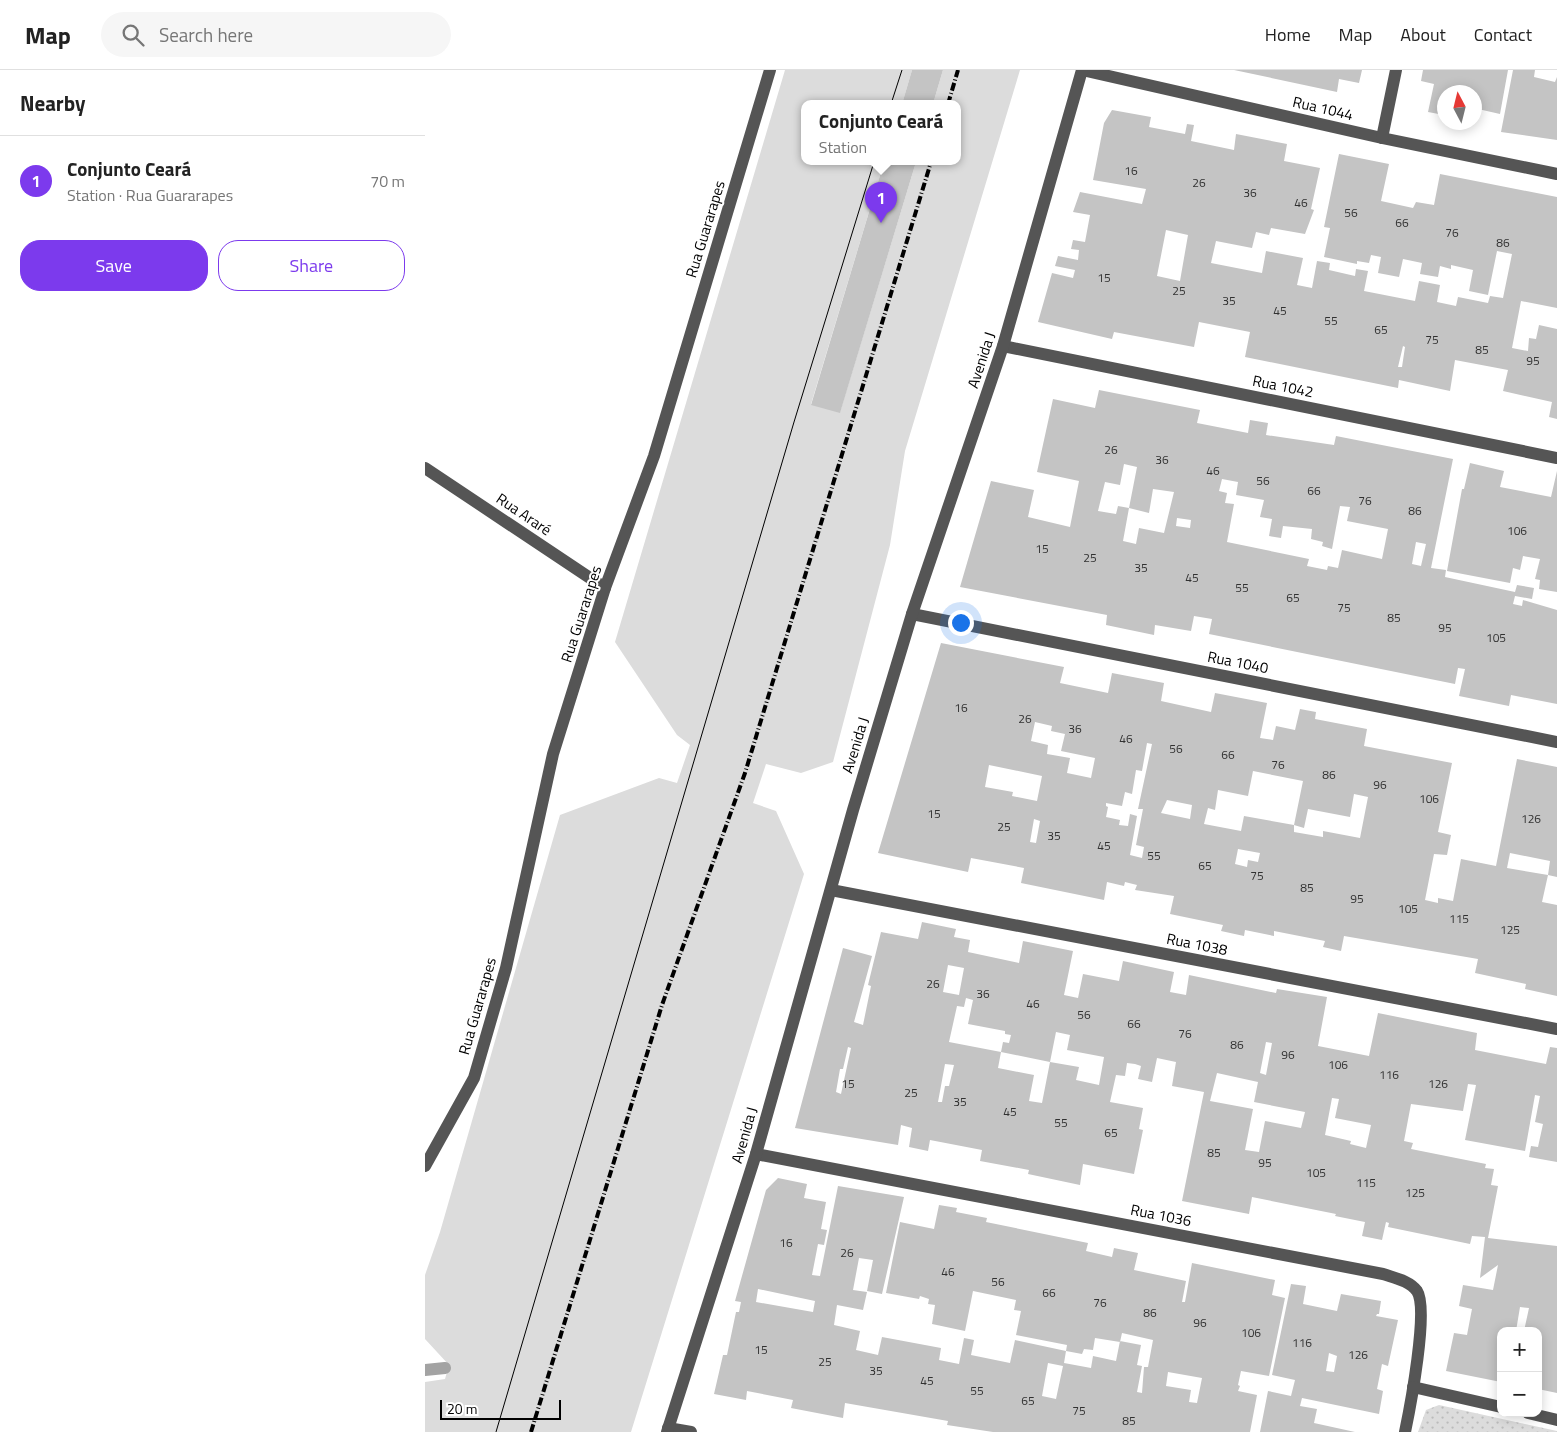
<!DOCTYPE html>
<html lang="en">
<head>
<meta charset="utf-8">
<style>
	body { margin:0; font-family:"Titillium Web",sans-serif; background:#f6f6f6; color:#222 }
	.controls { position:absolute; right:15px; bottom:15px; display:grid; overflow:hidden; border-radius:10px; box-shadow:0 2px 12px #0003 }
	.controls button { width:45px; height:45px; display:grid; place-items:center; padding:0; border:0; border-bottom:1px solid #e0e0e0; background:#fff; color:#222; font:25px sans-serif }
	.compass { position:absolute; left:1012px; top:15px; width:45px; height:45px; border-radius:50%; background:#fff; box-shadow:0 2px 12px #0003; rotate:353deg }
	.scale { position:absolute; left:15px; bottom:12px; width:121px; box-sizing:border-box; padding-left:5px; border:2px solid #000; border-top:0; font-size:14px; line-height:18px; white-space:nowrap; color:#000; -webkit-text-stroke:4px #fff; paint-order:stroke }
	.you { position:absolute; left:535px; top:552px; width:18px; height:18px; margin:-12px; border:4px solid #fff; border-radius:50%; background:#1a73e8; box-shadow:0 0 0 8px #1a73e833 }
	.badge { display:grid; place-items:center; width:32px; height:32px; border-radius:50%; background:#7c3aed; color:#fff; font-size:16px; font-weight:700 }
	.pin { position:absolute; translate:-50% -41px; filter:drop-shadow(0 1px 2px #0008) }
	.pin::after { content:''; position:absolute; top:26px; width:18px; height:15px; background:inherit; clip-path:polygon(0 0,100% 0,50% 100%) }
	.popup { position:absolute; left:376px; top:30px; width:160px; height:65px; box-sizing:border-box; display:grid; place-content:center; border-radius:10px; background:#fff; filter:drop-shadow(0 1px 4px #0005); font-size:16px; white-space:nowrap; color:#767676 }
	.popup b { font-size:19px; color:#222 }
	.popup::after { content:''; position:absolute; left:50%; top:100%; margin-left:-10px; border:10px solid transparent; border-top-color:#fff }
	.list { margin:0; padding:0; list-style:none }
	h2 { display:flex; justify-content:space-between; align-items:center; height:65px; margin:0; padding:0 20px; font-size:21px }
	h2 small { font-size:16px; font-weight:400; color:#767676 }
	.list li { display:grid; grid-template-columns:32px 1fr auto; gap:15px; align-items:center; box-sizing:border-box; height:90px; padding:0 20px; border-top:1px solid #e0e0e0 }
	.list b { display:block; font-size:19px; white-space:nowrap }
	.list p { margin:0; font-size:16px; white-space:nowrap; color:#767676 }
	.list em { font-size:16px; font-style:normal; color:#767676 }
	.actions { display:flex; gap:10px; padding:15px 20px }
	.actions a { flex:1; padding:11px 0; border:1px solid #7c3aed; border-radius:20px; text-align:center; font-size:18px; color:#7c3aed }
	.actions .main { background:#7c3aed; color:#fff }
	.icon { flex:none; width:28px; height:28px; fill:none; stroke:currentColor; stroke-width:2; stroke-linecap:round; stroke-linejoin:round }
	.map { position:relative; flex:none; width:1132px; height:1362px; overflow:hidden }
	header { display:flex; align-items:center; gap:30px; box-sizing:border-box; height:70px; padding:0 25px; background:#fff; border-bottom:1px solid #e0e0e0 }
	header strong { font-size:24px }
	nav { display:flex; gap:28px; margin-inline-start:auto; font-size:18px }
	.search { width:350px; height:45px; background:#f6f6f6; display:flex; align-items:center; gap:12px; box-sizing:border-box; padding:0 18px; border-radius:28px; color:#767676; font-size:19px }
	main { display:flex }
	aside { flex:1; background:#fff }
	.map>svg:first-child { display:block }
</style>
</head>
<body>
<header>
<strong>Map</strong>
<div class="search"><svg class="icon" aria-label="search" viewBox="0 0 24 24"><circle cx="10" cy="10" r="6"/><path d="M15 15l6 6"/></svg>Search here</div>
<nav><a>Home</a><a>Map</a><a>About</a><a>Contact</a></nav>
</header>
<main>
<aside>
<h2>Nearby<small></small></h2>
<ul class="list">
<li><span class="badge">1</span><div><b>Conjunto Ceará</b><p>Station · Rua Guararapes</p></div><em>70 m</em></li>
</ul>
<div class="actions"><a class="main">Save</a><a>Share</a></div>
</aside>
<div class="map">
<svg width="1132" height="1362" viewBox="0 0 1132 1362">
	<defs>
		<pattern id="park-dots" width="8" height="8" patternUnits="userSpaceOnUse" patternTransform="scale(1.25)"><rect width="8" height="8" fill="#dcdcdc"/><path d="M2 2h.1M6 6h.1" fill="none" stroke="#bbb" stroke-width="1.8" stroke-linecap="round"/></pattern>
	</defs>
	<rect width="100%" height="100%" fill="#fff"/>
	<!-- grass -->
	<polygon fill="#dcdcdc" points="360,0 487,0 477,34 380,34 380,92 459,92 386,334 415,342 491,92 532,92 532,34 508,34 518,0 595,0 480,381 465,475 408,692 376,703 341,694 328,733 351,741 379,804 206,1362 0,1362 0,1312 20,1309 24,1295 0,1269 0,1205 15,1162 135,745 234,708 252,713 265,675 252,665 190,572"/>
	<!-- park -->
	<polygon fill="url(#park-dots)" points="1014,1335 1132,1361 1132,1362 993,1362 1001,1340"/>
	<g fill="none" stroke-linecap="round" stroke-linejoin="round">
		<!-- stream -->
		<polyline stroke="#a3a3a3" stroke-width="12" points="0,1300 20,1298"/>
	</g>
	<!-- building -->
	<g fill="#c4c4c4" fill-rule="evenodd">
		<polygon points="487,0 518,0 508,34 477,34"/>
		<polygon points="809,0 937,0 934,13 914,9 912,22"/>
		<polygon points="998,0 1083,0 1075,44 1053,39 1051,46 1050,46 1050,22 1019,22 1019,45 1003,42 1009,14 996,11"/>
		<polygon points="1088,0 1110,0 1109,7 1130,12 1132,7 1132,70 1076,62"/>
		<path d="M687,40L726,47L724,57L760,64L762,54L769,55L766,71L809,80L811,64L862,74L859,91L895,98L886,139L889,140L880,164L846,158L844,165L831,162L827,178L791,171L786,193L837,203L841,181L878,188L872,215L887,218L892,191L905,193L904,200L930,206L931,199L943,201L939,221L990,231L994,211L1015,215L1012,232L1031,236L1033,227L1063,233L1065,226L1078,228L1087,184L1072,181L1063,225L1044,221L1048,200L1026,195V199L1015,196L1013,207L995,204L997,193L978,189L974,207L953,203L956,187L946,185L944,193L932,191V194L899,187L905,158L899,157L914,84L964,94L956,131L988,138L991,132L1009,135L1015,104L1132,127V238L1096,231L1087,278L1103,281L1104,268L1111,269L1114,255L1132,259V349L1124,347L1127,332L1078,321L1083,300L1030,290L1025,321L974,310L973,318L820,287L825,262L774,252L769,277L689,262L687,269L613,252L627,203L648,208L650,200L630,196L633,186L653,190L654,180L646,179L648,170L660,172L665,145L648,142L655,122L717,134L721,119L668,110L679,53ZM741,160L763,165L755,211L732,206ZM978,276L980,277L977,297H973Z"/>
		<polygon points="459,92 491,92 415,343 386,335"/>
		<path d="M674,320L775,340L772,353L823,363L825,350L843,353L841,365L909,375L911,366L1028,389L1006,498L1021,500L1020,507L1090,522L1092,515L1109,518L1107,529L1090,526L1088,534L1097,536L1098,530L1132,540V634L1086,625L1084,636L1034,626L1040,599L1033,598L1030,614L784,564L787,549L769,546L766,561L730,555L729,565L681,555L682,545L535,517L566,411L609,420L603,447L645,457L654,411L612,402L628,329L670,338ZM699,394L712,397L704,438L724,443L728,419L749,422L739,463L714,458L711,474L698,471L704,438L693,436L691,444L673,441L680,412L695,415ZM797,409L813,412L811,425L839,430L835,447L847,449L844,466L856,468L858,456L887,459L886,469L898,472L897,476L907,479L915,436L925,437L922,451L963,459L957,489L917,480L913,498L903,496L902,500L882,496L884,489L802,472L809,434L800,433L802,423L794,421ZM752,448L766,450L765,458L751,456ZM991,472L1001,474L996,496L987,494Z"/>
		<polygon points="1045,393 1079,401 1075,417 1126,427 1132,401 1132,522 1114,519 1115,510 1110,509 1115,489 1098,486 1095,500 1088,498 1085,513 1022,501 1037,419 1039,419"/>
		<path d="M516,573L639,597L635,613L683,623L687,603L739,613L736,631L786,642L790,623L842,633L835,668L848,670L851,656L870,660L875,639L891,642L890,649L942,659L939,676L1027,693L1013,762L1026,765L1022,785L1009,784L1000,830L1013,833V828L1028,831L1036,789L1071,796L1092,689L1132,697V807L1123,805L1117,832L1132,835V926L1100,919L1101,914L1050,903L1053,889L919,866L916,881L898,877L900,871L849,861V866L820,860L819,866L796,861L798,855L745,844L749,826L710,820L712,815L700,812L699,816L682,812L679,830L596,813L599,798L546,788L543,802L453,783ZM610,652L627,656L626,661L640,664L636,681L670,688L666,708L642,703L645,688L622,684L623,675L606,671ZM722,673L727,674L713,739H718L711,775L719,777L717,788L705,785L712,746L705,744L703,756L694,755L695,750L681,747L683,737L681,736V733L697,736L700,722L707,724L711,700L717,701ZM564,695L617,706L612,731L587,726L588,722L560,717ZM828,701L878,711L869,755L879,758L883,739L925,747L929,724L943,727L935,768L898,761V767L869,762V755L819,746L816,761L779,754L783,738L790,740L793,720L823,726ZM742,730L767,735L765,749L736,743ZM609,749L615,751L611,773L605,772ZM813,779L835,783L833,792L823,790L822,797L810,794ZM1085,783L1125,791L1123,805L1082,798Z"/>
		<path d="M497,852L531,859L529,867L545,870L543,882L594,893L598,871L648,881L639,925L653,928L658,904L694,911L698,891L749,902L745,922L761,925L764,905L851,923L852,919L902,927L893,976L944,986L953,943L1052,963L1050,980L1121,994L1125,977L1132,978V1092L1104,1087L1106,1076L1113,1077L1118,1054L1110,1052L1115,1026L1110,1025L1100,1081L1040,1070L1051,1015L1043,1014L1038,1041L986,1034L979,1071L988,1073L986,1079L1061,1094L1060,1098L1069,1099L1066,1115L1073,1116L1063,1168L1132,1176V1323L1113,1319V1261H1099L1104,1238L1095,1237L1091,1261H1076V1312L1021,1301L1029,1263L1042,1265L1046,1244L1047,1239L1034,1236L1038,1215L1068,1220L1073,1195L1055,1208L1060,1167L1047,1166L1045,1174L963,1157L964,1153L961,1152L957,1170L937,1166L940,1152L910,1146L911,1144L827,1127L824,1144L757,1131L779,1022L747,1016L751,992L732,988L727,1012L713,1009L716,996L710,994L702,993L700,1006L691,1005L685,1032L718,1038L714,1059L718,1060L709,1104L658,1094L655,1115L603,1104L604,1100L555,1091L557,1080L505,1070L503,1081L484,1077L487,1058L476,1055L473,1075L370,1058L418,878L447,886L429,952L438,955L446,916L443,915L456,862L493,869ZM523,895L539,898L534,925L518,922ZM541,928L548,930L543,954L580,961V964L586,965L584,973L578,972L576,982L625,992L631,962L645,965L642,980L679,987L674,1015L651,1010L654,997L625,992L617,1033L604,1031L609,1005L573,998L576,982L524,972L532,936L539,937ZM841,972L847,973L841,1005L835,1003ZM423,977L426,978L416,1024L411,1022L415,999H418ZM520,994L529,995L524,1016H520L517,1032H513ZM792,1003L833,1012L829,1032L880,1042L876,1058L840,1051L834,1082L820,1080L828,1039L785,1031ZM907,1028L914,1029L910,1048L946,1055L941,1078L925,1074L926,1071L900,1065Z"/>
		<path d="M353,1108L382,1114L379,1128L401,1132L396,1159L402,1160L399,1175L393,1174L387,1205L395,1206L413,1116L479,1127L457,1224L442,1221L448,1190L434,1188L428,1220L442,1222L438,1240L412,1235L409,1255L435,1261L431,1280L453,1285L457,1267L516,1278L514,1290L534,1294L539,1268L549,1270L546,1285L585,1293L590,1270L641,1281L639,1293L666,1298L668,1286L691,1291L695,1271L716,1275L712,1295L717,1296L712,1322L717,1323L719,1297H723L728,1270L697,1263L695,1272L670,1268L668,1280L659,1279L657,1284L641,1281L642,1275L591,1265L596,1241L589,1240L591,1230L548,1221L540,1261L507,1254L510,1235L503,1234L504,1229L495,1226L494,1229L461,1223L475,1152L509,1159L514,1135L532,1138L531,1142L562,1148L561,1152L663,1173L661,1181L687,1187L689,1178L713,1183L709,1200L761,1211L757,1232H760L767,1193L850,1210L847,1225L860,1228L844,1306L816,1301L813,1315L815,1316L813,1321L832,1325L825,1362H568L522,1355L523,1351L420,1333L418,1348L366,1338L368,1330L322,1321L321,1330L289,1324L298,1285H302L311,1242H314L316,1232L310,1231L341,1120ZM333,1219L390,1231L388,1242L331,1232ZM623,1293L638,1296L631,1329L617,1326ZM743,1302L777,1308L772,1333L764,1332L766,1320L741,1316Z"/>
		<path d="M866,1214L881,1216L878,1234L912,1241L916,1224L956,1231L954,1244H952L951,1246L973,1250L963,1296L957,1294L952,1319L958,1321L954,1344L877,1328L875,1336L892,1339L889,1353L930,1362H835L843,1321L866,1326L870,1310L847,1305ZM904,1283L912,1286L909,1302L901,1301Z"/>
	</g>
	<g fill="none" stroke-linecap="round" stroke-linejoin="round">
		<!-- minor -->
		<g stroke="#555" stroke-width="12">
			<polyline points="657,0 957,68 1132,104"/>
			<polyline points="957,68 971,0"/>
			<polyline points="578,276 1132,388"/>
			<polyline points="0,398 180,518"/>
			<polyline points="487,544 1132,672"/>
			<polyline points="406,820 1132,959"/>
			<path d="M331,1084L958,1204C970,1208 985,1211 992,1221C1004,1239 985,1338 980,1362"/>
			<polyline points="0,1096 49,1008 81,898 128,684 180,518 229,386 345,0"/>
			<polyline points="988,1317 1076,1337"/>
			<polyline points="1103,1343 1132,1350"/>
			<polyline points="243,1358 266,1362"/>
			<polyline points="242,1362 331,1084 428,740 487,544 578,276 657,0"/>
		</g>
		<!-- tram -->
		<g stroke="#000" stroke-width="1">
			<polyline points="466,34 477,0"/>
			<polyline points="71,1362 369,352 449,92"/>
		</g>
		<!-- rail -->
		<g stroke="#000" stroke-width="4" stroke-dasharray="8 2.5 1 2.5" stroke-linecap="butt">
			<polyline points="523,34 533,0"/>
			<polyline points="106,1362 237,935 320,703 506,92"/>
		</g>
	</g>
	<g text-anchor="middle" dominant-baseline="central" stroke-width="4" stroke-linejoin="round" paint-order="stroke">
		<!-- number labels -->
		<g font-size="12" fill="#313131">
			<text x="706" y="100">16</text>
			<text x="774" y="112">26</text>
			<text x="825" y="122">36</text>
			<text x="876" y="132">46</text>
			<text x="926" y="142">56</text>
			<text x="977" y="152">66</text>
			<text x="1027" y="162">76</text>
			<text x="1078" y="172">86</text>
			<text x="679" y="207">15</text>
			<text x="754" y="220">25</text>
			<text x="804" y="230">35</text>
			<text x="855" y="240">45</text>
			<text x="906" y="250">55</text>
			<text x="956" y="259">65</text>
			<text x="1007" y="269">75</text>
			<text x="1057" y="279">85</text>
			<text x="1108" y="290">95</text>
			<text x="686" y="379">26</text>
			<text x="737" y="389">36</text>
			<text x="788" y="400">46</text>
			<text x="838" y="410">56</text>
			<text x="889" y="420">66</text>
			<text x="940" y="430">76</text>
			<text x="990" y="440">86</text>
			<text x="1092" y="460">106</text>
			<text x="617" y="478">15</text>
			<text x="665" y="487">25</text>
			<text x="716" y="497">35</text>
			<text x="767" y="507">45</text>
			<text x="817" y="517">55</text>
			<text x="868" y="527">65</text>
			<text x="919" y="537">75</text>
			<text x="969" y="547">85</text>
			<text x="1020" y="557">95</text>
			<text x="1071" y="567">105</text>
			<text x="536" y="637">16</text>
			<text x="600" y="648">26</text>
			<text x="650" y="658">36</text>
			<text x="701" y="668">46</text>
			<text x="751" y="678">56</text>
			<text x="803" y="684">66</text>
			<text x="853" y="694">76</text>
			<text x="904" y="704">86</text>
			<text x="955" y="714">96</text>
			<text x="1004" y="728">106</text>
			<text x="509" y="743">15</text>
			<text x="1106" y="748">126</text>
			<text x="579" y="756">25</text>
			<text x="629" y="765">35</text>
			<text x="679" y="775">45</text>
			<text x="729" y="785">55</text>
			<text x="780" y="795">65</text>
			<text x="832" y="805">75</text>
			<text x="882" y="817">85</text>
			<text x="932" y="828">95</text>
			<text x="983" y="838">105</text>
			<text x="1034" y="848">115</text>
			<text x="1085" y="859">125</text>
			<text x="508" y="913">26</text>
			<text x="558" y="923">36</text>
			<text x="608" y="933">46</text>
			<text x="659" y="944">56</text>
			<text x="709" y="953">66</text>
			<text x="760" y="963">76</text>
			<text x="812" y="974">86</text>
			<text x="863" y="984">96</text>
			<text x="913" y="994">106</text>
			<text x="964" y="1004">116</text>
			<text x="423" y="1013">15</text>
			<text x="1013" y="1013">126</text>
			<text x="486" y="1022">25</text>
			<text x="535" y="1031">35</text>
			<text x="585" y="1041">45</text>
			<text x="636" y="1052">55</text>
			<text x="686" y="1062">65</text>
			<text x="789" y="1082">85</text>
			<text x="840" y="1092">95</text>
			<text x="891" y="1102">105</text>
			<text x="941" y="1112">115</text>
			<text x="990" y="1122">125</text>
			<text x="361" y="1172">16</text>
			<text x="422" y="1182">26</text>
			<text x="523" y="1201">46</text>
			<text x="573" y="1211">56</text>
			<text x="624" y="1222">66</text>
			<text x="675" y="1232">76</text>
			<text x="725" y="1242">86</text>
			<text x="775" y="1252">96</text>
			<text x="826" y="1262">106</text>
			<text x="877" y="1272">116</text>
			<text x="336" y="1279">15</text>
			<text x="933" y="1284">126</text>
			<text x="400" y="1291">25</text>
			<text x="451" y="1300">35</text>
			<text x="502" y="1310">45</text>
			<text x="552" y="1320">55</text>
			<text x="603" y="1330">65</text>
			<text x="654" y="1340">75</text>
			<text x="704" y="1350">85</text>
		</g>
		<!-- street labels -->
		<g font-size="15" fill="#000" stroke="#fff">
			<text transform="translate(898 38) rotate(13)">Rua 1044</text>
			<text transform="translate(280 159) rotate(-73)">Rua Guararapes</text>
			<text transform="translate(556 290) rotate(-72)">Avenida J</text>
			<text transform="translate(858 316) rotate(11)">Rua 1042</text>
			<text transform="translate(99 444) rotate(34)">Rua Araré</text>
			<text transform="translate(156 544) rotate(-72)">Rua Guararapes</text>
			<text transform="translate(813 592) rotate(11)">Rua 1040</text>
			<text transform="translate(430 675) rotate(-73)">Avenida J</text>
			<text transform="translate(772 874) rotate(11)">Rua 1038</text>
			<text transform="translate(52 936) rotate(-74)">Rua Guararapes</text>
			<text transform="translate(319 1065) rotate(-74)">Avenida J</text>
			<text transform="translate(736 1145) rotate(11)">Rua 1036</text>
		</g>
	</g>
</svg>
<div class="controls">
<button>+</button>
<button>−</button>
</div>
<svg class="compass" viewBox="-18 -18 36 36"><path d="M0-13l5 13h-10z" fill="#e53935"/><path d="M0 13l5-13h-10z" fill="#767676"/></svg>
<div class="scale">20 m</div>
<div class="you"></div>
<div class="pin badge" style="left:456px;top:153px">1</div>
<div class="popup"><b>Conjunto Ceará</b>Station</div>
</div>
</main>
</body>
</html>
